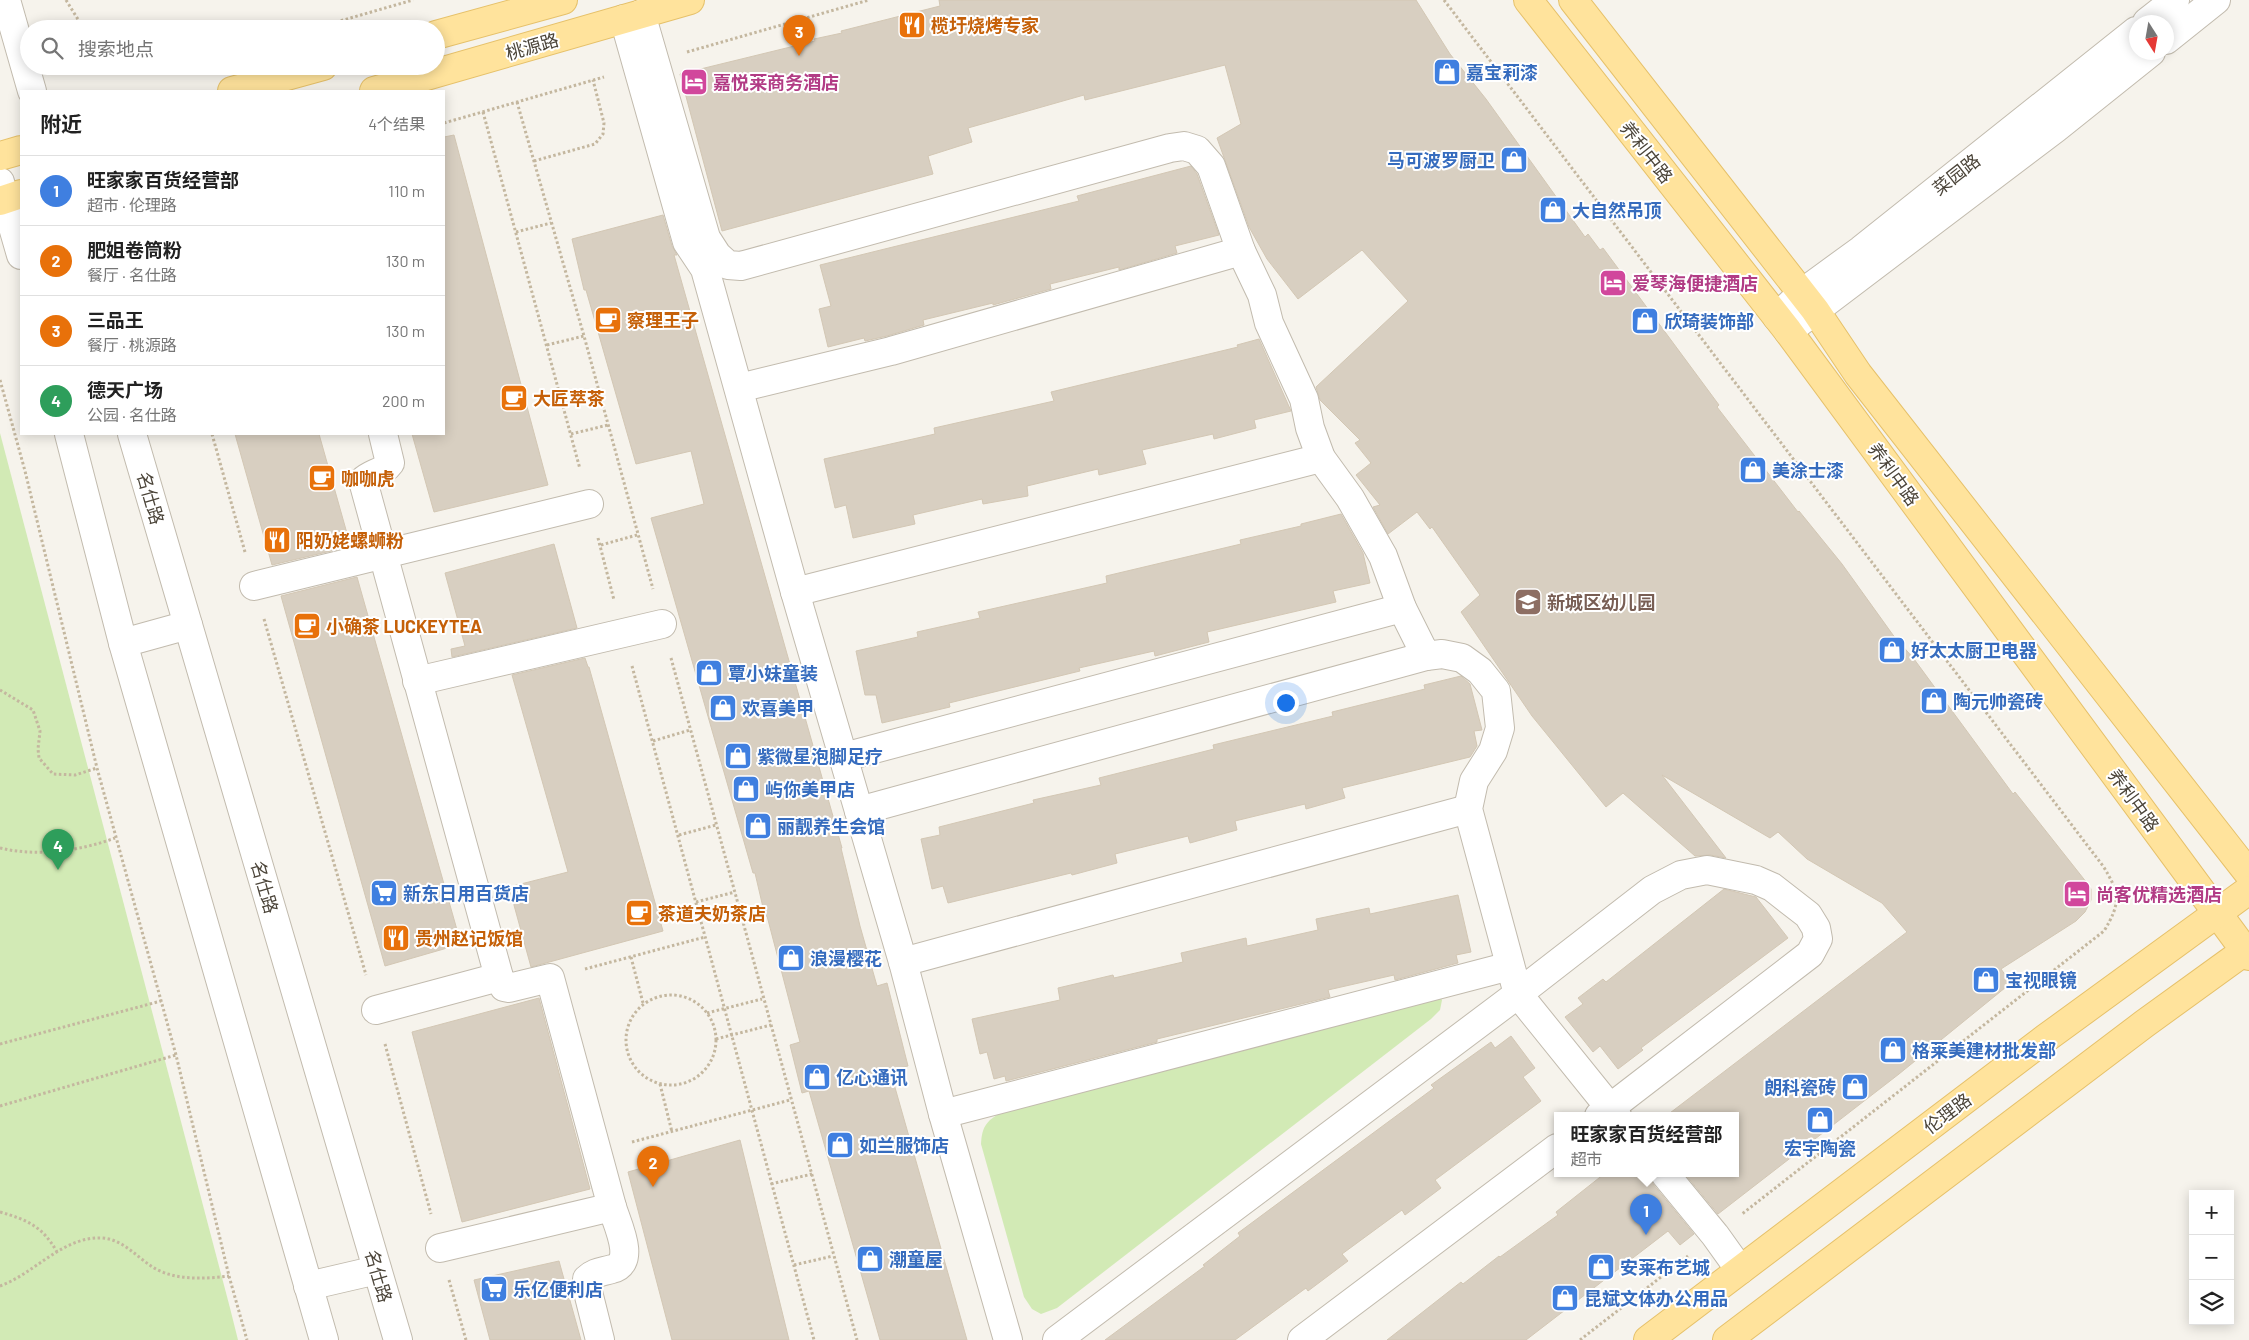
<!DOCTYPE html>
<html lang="zh">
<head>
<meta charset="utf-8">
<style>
	body { margin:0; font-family:Barlow,"Noto Sans SC",sans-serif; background:#f6f6f6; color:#222 }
	.controls { position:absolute; right:15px; bottom:15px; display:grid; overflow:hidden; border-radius:0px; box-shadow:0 2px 12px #0003 }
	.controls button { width:45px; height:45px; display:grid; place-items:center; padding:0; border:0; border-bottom:1px solid #e0e0e0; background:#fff; color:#222; font:25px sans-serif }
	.compass { position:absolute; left:2129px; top:15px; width:45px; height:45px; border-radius:50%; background:#fff; box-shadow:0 2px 12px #0003; rotate:169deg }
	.you { position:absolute; left:1285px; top:702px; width:18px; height:18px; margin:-12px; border:4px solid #fff; border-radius:50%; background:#1a73e8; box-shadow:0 0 0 8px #1a73e833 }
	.badge { display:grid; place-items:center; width:32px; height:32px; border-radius:50%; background:#fc3f1d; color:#fff; font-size:16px; font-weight:700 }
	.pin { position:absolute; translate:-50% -41px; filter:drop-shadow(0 1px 2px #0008) }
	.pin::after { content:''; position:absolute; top:26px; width:18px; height:15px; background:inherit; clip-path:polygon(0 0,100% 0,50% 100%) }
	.popup { position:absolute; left:1554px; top:1112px; width:185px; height:65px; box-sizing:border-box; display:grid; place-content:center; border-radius:0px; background:#fff; filter:drop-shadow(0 1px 4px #0005); font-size:16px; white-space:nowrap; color:#767676 }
	.popup b { font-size:19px; color:#222 }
	.popup::after { content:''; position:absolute; left:50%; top:100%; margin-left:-10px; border:10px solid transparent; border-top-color:#fff }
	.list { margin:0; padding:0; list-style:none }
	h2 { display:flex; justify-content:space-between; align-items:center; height:65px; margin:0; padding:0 20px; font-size:21px }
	h2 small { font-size:16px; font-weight:400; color:#767676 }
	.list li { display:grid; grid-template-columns:32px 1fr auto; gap:15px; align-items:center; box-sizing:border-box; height:70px; padding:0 20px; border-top:1px solid #e0e0e0 }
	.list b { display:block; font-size:19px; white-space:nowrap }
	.list p { margin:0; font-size:16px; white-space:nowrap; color:#767676 }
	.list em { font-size:16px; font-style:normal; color:#767676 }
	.icon { flex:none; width:28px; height:28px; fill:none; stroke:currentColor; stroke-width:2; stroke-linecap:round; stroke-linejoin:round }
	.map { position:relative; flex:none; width:2249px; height:1340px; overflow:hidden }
	.search { position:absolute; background:#fff; box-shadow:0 2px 12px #0003; left:20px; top:20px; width:425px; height:55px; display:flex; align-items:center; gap:12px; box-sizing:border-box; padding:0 18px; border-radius:28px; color:#767676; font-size:19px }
	.panel { position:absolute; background:#fff; box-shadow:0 2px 12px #0003; left:20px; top:90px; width:425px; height:345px; border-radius:0px }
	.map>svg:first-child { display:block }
</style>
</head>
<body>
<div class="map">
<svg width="2249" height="1340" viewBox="0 0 2249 1340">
	<rect width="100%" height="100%" fill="#f6f3ec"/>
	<!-- green -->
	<g fill="#d2eab5">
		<polygon points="0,433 230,1308 238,1340 0,1340"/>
		<path d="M1438,993L1442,1000L1440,1010L1431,1019L1057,1308L1041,1314L1032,1309L1024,1297L981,1144C982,1125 987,1121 1003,1111Z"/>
	</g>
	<!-- building -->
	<g fill="#d8cfc1" stroke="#d3c7b4">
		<polygon points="939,0 1416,0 1450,54 1486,99 1585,237 1588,234 1600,250 1603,248 1719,405 1717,407 1798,512 1799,511 1842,564 1893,635 1914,659 2013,794 2015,792 2087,883 2091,889 2091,900 2085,912 2076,921 2001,969 2011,983 1899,1074 1718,1214 1685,1174 1735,1174 1735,1116 1666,1116 1907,932 1882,903 1807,859 1778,832 1770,838 1662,775 1726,858 1710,855 1695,856 1623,793 1606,807 1532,716 1461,612 1480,595 1432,527 1430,529 1417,512 1388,534 1373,507 1380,505 1356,475 1371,463 1355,443 1360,440 1320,400 1316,387 1408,301 1362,250 1298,299 1267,259 1249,227 1217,138 1241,124 1225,65 1085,100 1084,95 968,128 972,142 928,156 933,174 722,231 680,74 815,41 814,39 842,33 841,31 940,6"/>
		<polygon points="454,135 548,485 434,512 412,434 444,434 444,137"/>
		<polygon points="1191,166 1197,174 1219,235 1175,246 1177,253 1119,270 1119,267 1050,284 1051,289 993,305 993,303 923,320 924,325 887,336 865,341 864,338 828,347 819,309 831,306 820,265 1079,201 1077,196"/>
		<polygon points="663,215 672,246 677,255 674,255 842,848 841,848 860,926 877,986 887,983 908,1066 890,1070 967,1340 880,1340 809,1091 802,1093 790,1045 800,1042 767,916 765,916 755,873 753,873 651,518 704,504 691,451 636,464 586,290 584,290 572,239"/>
		<polygon points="1259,339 1291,411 1254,420 1256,428 1214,439 1213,434 1142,450 1146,464 1099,475 1098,469 1027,486 1028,496 983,504 982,499 913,515 915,524 853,538 846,505 835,508 824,459 935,434 934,428 1054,401 1051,392 1238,347 1237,345"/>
		<polygon points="235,434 319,434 350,544 348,545 348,547 272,565"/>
		<polygon points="1341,514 1363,553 1370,583 1333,591 1336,602 1207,632 1209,642 1155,656 1154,651 1079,668 1080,671 949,703 950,707 882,723 876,695 865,695 856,651 918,637 917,632 980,618 978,612 1107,583 1106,576 1241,544 1240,540 1301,526 1301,524"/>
		<polygon points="554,544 577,628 452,657 451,649 465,646 445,573"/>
		<polygon points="357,577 461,944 385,966 281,596"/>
		<polygon points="585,658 588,667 589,667 663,931 531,967 509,887 568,872 512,675"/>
		<polygon points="1461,676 1470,684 1482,730 1474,731 1477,746 1470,757 1342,788 1345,798 1306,809 1305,804 1235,821 1237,830 1190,843 1188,836 1115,854 1117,863 1072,875 1071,873 948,903 943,886 932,889 921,839 940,835 939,827 1034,803 1033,800 1101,785 1099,778 1214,749 1213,745 1333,716 1332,712 1425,689 1424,685"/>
		<polygon points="1724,889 1756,897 1788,938 1641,1048 1643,1050 1618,1069 1600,1046 1593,1052 1565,1017 1583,1004 1578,998 1603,979 1606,982"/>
		<polygon points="1458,895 1471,952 1456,955 1458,963 1395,980 1394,975 1328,990 1330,997 1157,1039 1157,1042 1006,1081 1005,1076 994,1079 987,1052 980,1054 972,1019 1060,1000 1058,988 1113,975 1114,978 1183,962 1181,953 1246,938 1247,946 1318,930 1316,919 1369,908 1370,914"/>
		<polygon points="539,998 590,1189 462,1222 412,1032"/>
		<polygon points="1511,1036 1535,1068 1523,1077 1541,1101 1435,1180 1441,1188 1405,1215 1402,1210 1342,1254 1348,1261 1308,1291 1306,1288 1235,1340 1105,1340 1205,1266 1203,1265 1240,1236 1238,1233 1434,1088 1431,1085 1491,1042 1495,1048"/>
		<polygon points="740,1140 789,1340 672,1340 628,1172"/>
		<polygon points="1604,1174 1650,1174 1653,1184 1694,1234 1680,1245 1668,1231 1526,1340 1387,1340 1461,1282 1463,1284 1499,1256 1500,1257 1558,1215 1556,1212"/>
		<polygon points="559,1261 581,1340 490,1340 474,1280"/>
	</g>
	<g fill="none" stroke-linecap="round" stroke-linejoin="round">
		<!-- minor casing -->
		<g stroke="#c2bbae" stroke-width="30">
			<g id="minor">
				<polyline points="6,0 32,91"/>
				<polyline points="641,14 706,238 717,255 728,265 741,266 1170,148 1184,146 1197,150 1211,166 1241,251 1262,295 1269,323 1304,399 1310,428 1321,458 1350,498 1383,556 1402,608 1426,656 1442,654 1462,658 1480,671 1496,691 1500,728 1493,751 1474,781 1468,809 1518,994 1610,1108 1599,1116"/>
				<polyline points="624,19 687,242 705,269 795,592 903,962 943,1114 1008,1340"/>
				<polyline points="2147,22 2175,0"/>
				<polyline points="2166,40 2216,0"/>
				<polyline points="0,182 21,255"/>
				<polyline points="1777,317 1802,293 1861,250 2136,31"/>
				<polyline points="1788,331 2056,128 2151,52"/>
				<polyline points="739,388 891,351 1241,251"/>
				<polyline points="69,434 123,643 324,1340"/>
				<polyline points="132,434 398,1340"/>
				<path d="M383,434L390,463C383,473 371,473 363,481L499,977"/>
				<polyline points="254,586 589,504"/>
				<polyline points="795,592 1321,458"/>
				<polyline points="123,643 188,625"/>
				<polyline points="417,681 662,624"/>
				<polyline points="844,757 1402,608"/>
				<polyline points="859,811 1426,656"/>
				<polyline points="903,962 1468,809"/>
				<polyline points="376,1010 499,977 504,987 509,988 550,978 612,1207 440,1248"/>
				<polyline points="943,1114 1510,966"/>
				<polyline points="1665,1174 1715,1235 1740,1270"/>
				<polyline points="308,1286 377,1270"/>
				<path d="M600,1340L587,1288V1279C594,1272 602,1272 612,1269C637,1263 617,1224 612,1207"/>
				<polyline points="1057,1340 1518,994 1652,890 1681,875 1707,870 1756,880 1772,887 1808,915 1816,928 1818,939 1810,954 1610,1108 1617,1116"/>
				<polyline points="1302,1340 1557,1148"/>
			</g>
		</g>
		<!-- major casing -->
		<g stroke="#e6c16a" stroke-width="30">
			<g id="major">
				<polyline points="1528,0 1788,331 2249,956"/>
				<polyline points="1573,0 1815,310 1858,374 2249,874"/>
				<polyline points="436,35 563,0"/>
				<polyline points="232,91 323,66"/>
				<polyline points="374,91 690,0"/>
				<polyline points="0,156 21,150"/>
				<polyline points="0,201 21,194"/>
				<polyline points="1648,1340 2046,1038 2249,890"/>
				<polyline points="1727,1340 2144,1024 2249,948"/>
			</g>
		</g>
		<!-- path -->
		<g stroke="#c4b79f" stroke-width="3" stroke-dasharray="2.5 2.5" stroke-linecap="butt">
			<polyline points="66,0 84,29"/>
			<path d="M1444,0L2103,866C2120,893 2121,903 2104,931L1742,1214"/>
			<polyline points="312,29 413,0"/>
			<polyline points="687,52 869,0"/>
			<polyline points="140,66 166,69 180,66"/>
			<polyline points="517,102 584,336 653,589"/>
			<polyline points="483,112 580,469"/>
			<polyline points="444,123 604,77"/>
			<polyline points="534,161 595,144 603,134 604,123 593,80"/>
			<polyline points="516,232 551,223"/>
			<polyline points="547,345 584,336"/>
			<polyline points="0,380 25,471 97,768 176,1055 229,1276 247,1340"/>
			<polyline points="212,434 245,552"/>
			<polyline points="571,434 608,425"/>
			<polyline points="598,538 614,600"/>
			<polyline points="601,545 637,535"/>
			<polyline points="264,619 366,975"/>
			<polyline points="671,658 857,1340"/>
			<polyline points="632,666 814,1340"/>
			<polyline points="0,690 33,710 40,731 38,749 39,758 53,774 75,775 97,768"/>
			<polyline points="653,741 690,730"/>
			<polyline points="679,835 716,825"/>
			<path d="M0,848C37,857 80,851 115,838"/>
			<polyline points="696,902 735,892"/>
			<polyline points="631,957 643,1003"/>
			<polyline points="585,969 705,937"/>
			<circle cx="671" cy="1040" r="45"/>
			<polyline points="707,1013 762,999"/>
			<polyline points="716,1039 771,1025"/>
			<polyline points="0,1044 161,1001"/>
			<polyline points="385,1044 431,1214"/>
			<polyline points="660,1084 672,1132"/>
			<polyline points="0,1106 176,1055"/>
			<polyline points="632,1142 790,1100"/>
			<polyline points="771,1184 812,1174"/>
			<path d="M0,1212C28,1220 43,1227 57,1252"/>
			<polyline points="794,1265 833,1256"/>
			<polyline points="449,1280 466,1340"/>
			<path d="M0,1286C34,1274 63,1236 102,1238C122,1239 136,1256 151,1266C173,1281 204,1279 229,1276"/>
			<polyline points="1580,1340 1688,1256"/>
		</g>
		<!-- minor -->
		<use href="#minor" stroke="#fff" stroke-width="28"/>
		<!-- major -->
		<use href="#major" stroke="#ffe39c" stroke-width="28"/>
	</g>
	<!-- icons -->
	<defs>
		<g id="restaurant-square" transform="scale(1.4375)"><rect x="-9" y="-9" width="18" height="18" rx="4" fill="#e8710a" stroke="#fff"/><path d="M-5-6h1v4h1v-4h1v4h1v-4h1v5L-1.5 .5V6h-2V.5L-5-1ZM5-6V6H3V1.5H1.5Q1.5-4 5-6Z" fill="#fff"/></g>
		<g id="shop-square" transform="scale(1.4375)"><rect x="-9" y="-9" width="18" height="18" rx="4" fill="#3f7fe0" stroke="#fff"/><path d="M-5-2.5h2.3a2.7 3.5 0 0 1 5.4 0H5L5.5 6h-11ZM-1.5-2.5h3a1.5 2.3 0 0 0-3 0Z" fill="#fff"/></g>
		<g id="hotel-square" transform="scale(1.4375)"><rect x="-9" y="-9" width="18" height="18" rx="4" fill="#d1479c" stroke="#fff"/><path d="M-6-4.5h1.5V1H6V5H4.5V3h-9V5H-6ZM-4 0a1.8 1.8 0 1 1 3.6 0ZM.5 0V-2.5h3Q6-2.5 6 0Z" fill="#fff"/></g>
		<g id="cafe-square" transform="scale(1.4375)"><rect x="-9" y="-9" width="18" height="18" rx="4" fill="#e8710a" stroke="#fff"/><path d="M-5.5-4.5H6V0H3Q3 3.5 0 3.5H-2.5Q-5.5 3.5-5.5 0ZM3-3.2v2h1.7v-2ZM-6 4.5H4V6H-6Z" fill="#fff"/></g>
		<g id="school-square" transform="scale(1.4375)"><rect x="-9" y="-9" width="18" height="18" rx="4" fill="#8d6e63" stroke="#fff"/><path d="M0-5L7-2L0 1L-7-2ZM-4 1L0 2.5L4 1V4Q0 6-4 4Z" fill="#fff"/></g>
		<g id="supermarket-square" transform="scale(1.4375)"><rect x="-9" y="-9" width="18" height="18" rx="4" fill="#3f7fe0" stroke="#fff"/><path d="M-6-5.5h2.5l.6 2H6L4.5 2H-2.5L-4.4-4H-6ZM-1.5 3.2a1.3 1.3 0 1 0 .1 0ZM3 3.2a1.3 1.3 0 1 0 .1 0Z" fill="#fff"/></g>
	</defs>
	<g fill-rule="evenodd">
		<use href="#restaurant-square" x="912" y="25"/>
		<use href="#shop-square" x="1447" y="72"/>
		<use href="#hotel-square" x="694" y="82"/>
		<use href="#shop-square" x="1514" y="160"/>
		<use href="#shop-square" x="1553" y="210"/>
		<use href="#hotel-square" x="1613" y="283"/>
		<use href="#cafe-square" x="608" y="320"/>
		<use href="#shop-square" x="1645" y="321"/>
		<use href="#cafe-square" x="514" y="398"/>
		<use href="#shop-square" x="1753" y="470"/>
		<use href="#cafe-square" x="322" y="478"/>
		<use href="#restaurant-square" x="277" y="540"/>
		<use href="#school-square" x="1528" y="602"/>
		<use href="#cafe-square" x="307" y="626"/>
		<use href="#shop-square" x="1892" y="650"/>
		<use href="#shop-square" x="709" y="673"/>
		<use href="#shop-square" x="1934" y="701"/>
		<use href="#shop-square" x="723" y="708"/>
		<use href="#shop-square" x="738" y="756"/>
		<use href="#shop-square" x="746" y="789"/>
		<use href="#shop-square" x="758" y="826"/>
		<use href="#supermarket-square" x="384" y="893"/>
		<use href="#hotel-square" x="2077" y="894"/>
		<use href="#cafe-square" x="639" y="913"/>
		<use href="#restaurant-square" x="396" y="938"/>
		<use href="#shop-square" x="791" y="958"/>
		<use href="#shop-square" x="1986" y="980"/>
		<use href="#shop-square" x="1893" y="1050"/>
		<use href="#shop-square" x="817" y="1077"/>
		<use href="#shop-square" x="1855" y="1087"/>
		<use href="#shop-square" x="1820" y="1120"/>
		<use href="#shop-square" x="840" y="1145"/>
		<use href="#shop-square" x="870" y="1259"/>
		<use href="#shop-square" x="1601" y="1267"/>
		<use href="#supermarket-square" x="494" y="1289"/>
		<use href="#shop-square" x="1565" y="1298"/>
	</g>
	<g text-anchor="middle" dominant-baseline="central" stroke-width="4" stroke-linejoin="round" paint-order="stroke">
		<!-- food labels -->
		<g font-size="18" font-weight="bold" fill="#c56008" stroke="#fff" text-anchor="start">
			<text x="931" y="25">榄圩烧烤专家</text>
			<text x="627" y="320">察理王子</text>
			<text x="533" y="398">大匠萃茶</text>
			<text x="341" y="478">咖咖虎</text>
			<text x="296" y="540">阳奶姥螺蛳粉</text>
			<text x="326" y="626">小确茶 LUCKEYTEA</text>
			<text x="658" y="913">茶道夫奶茶店</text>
			<text x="415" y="938">贵州赵记饭馆</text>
		</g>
		<!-- street labels -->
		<g font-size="18" fill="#4b4439" stroke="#fff">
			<text transform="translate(532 46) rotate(-16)">桃源路</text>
			<text transform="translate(1647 152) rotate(52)">养利中路</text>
			<text transform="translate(1956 174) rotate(-38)">菜园路</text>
			<text transform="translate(1894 474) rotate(54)">养利中路</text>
			<text transform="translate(151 498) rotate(74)">名仕路</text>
			<text transform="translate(2134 800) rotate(54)">养利中路</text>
			<text transform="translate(265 887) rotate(74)">名仕路</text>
			<text transform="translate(1947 1113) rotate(-37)">伦理路</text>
			<text transform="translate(379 1276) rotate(74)">名仕路</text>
		</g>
		<!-- shop labels -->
		<g font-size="18" font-weight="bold" fill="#366cbe" stroke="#fff" text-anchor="start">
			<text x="1466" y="72">嘉宝莉漆</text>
			<text x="1495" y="160" text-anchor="end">马可波罗厨卫</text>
			<text x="1572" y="210">大自然吊顶</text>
			<text x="1664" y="321">欣琦装饰部</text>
			<text x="1772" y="470">美涂士漆</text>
			<text x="1911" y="650">好太太厨卫电器</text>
			<text x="728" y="673">覃小妹童装</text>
			<text x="1953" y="701">陶元帅瓷砖</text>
			<text x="742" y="708">欢喜美甲</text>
			<text x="757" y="756">紫微星泡脚足疗</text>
			<text x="765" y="789">屿你美甲店</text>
			<text x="777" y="826">丽靓养生会馆</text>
			<text x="403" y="893">新东日用百货店</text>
			<text x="810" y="958">浪漫樱花</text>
			<text x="2005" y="980">宝视眼镜</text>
			<text x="1912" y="1050">格莱美建材批发部</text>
			<text x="836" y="1077">亿心通讯</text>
			<text x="1836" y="1087" text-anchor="end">朗科瓷砖</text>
			<text x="859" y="1145">如兰服饰店</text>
			<text x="1820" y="1148" text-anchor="middle">宏宇陶瓷</text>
			<text x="889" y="1259">潮童屋</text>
			<text x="1620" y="1267">安莱布艺城</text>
			<text x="513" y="1289">乐亿便利店</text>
			<text x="1584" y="1298">昆斌文体办公用品</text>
		</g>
		<!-- hotel labels -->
		<g font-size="18" font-weight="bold" fill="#b23c85" stroke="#fff" text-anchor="start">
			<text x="713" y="82">嘉悦莱商务酒店</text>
			<text x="1632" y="283">爱琴海便捷酒店</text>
			<text x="2096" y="894">尚客优精选酒店</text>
		</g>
		<!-- education labels -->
		<g font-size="18" font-weight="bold" fill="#785e54" stroke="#fff" text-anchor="start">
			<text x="1547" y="602">新城区幼儿园</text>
		</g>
	</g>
</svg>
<div class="controls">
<button>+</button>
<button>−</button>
<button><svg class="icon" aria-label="layers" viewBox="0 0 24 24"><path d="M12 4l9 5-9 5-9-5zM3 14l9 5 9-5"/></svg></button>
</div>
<svg class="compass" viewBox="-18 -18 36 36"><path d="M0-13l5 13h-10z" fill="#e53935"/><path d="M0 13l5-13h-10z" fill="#767676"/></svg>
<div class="you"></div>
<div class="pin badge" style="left:1646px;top:1235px;background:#3f7fe0">1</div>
<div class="popup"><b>旺家家百货经营部</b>超市</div>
<div class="pin badge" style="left:653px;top:1187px;background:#e8710a">2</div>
<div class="pin badge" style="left:799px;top:56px;background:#e8710a">3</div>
<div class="pin badge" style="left:58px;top:870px;background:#2e9e5b">4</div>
<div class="search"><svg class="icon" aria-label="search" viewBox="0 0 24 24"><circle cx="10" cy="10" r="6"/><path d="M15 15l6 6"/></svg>搜索地点</div>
<section class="panel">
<h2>附近<small>4个结果</small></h2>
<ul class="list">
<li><span class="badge" style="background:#3f7fe0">1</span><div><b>旺家家百货经营部</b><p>超市 · 伦理路</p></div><em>110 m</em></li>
<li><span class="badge" style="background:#e8710a">2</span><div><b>肥姐卷筒粉</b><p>餐厅 · 名仕路</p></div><em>130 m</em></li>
<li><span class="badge" style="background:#e8710a">3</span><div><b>三品王</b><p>餐厅 · 桃源路</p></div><em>130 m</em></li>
<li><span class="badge" style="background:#2e9e5b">4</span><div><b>德天广场</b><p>公园 · 名仕路</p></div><em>200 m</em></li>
</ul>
</section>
</div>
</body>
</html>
